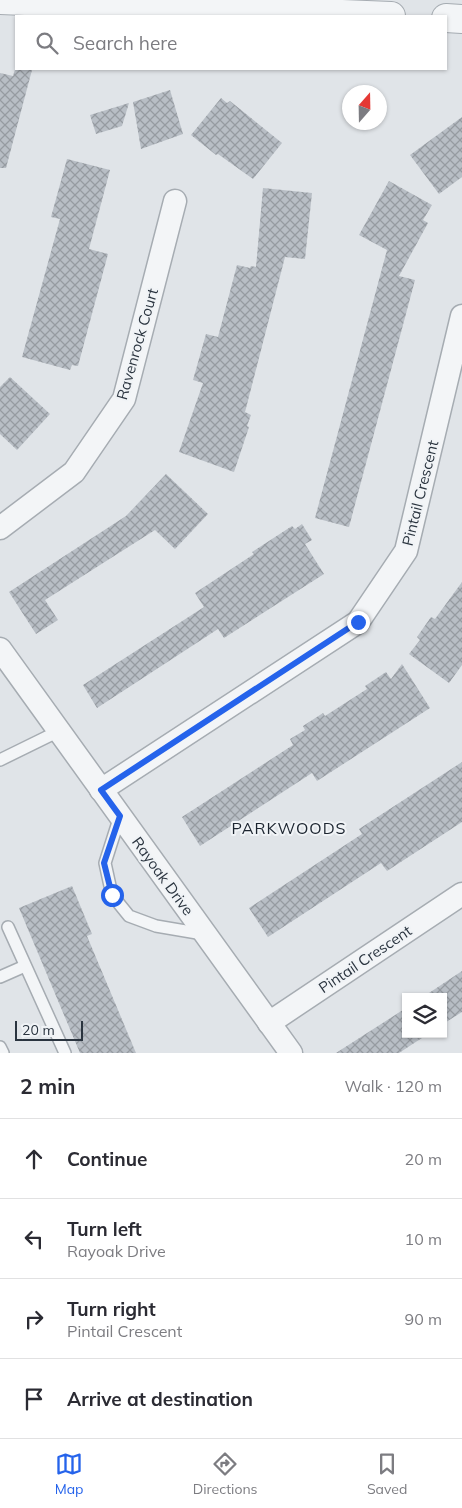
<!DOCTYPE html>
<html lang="en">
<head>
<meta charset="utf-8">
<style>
	body { margin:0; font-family:Mulish,sans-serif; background:#f7f7f7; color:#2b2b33 }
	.controls { position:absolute; right:15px; bottom:15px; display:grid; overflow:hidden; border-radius:0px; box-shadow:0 1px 4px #0004 }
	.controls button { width:45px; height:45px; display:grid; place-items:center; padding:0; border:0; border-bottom:1px solid #e1e1e2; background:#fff; color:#2b2b33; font:25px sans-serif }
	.compass { position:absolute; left:342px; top:85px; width:45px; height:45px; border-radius:50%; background:#fff; box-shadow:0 1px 4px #0004; rotate:20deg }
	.scale { position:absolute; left:15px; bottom:12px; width:68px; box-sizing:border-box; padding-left:5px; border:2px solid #2a343f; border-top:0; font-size:14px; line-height:18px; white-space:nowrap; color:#2a343f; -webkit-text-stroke:4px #f0f3f6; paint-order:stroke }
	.stop { position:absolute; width:15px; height:15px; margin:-11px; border:4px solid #2563eb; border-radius:50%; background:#fff }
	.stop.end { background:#2563eb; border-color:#fff; box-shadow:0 1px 5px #0008 }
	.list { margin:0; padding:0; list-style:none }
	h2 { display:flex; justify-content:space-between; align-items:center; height:65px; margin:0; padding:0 20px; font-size:21px }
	h2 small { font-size:16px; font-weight:400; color:#7c7c81 }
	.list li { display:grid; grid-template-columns:32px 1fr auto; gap:15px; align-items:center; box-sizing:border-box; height:80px; padding:0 20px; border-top:1px solid #e1e1e2 }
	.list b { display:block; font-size:19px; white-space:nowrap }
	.list p { margin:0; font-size:16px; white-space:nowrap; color:#7c7c81 }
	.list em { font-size:16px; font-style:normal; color:#7c7c81 }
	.icon { flex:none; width:28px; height:28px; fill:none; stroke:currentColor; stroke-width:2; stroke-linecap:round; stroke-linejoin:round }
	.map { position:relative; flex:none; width:462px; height:1053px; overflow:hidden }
	.search { position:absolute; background:#fff; box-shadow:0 1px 4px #0004; left:15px; right:15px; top:15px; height:55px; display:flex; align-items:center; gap:12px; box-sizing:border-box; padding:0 18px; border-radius:0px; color:#7c7c81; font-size:19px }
	.sheet { height:385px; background:#fff }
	nav { display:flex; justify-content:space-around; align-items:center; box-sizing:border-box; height:70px; border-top:1px solid #e1e1e2; background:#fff; font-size:14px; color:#7c7c81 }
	nav a { display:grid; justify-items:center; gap:2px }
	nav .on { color:#2563eb }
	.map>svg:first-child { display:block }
</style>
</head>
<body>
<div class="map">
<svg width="462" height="1053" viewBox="0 0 462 1053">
	<defs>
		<pattern id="building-cross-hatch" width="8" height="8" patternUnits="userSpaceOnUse" patternTransform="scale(1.25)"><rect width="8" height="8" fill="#b8bec5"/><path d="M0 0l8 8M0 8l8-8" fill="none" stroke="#969ba1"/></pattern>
	</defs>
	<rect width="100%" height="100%" fill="#e0e4e8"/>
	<!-- building -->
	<g fill="url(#building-cross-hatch)">
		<polygon points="16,66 16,69 32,70 6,168 0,168 0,73 13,76"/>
		<polygon points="170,90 183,134 141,149 133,102"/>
		<polygon points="221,98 227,103 230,101 282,143 253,179 218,154 216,155 191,135"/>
		<polygon points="129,103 122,126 96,134 90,115"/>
		<polygon points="462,117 462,177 439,194 410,155"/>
		<polygon points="67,159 110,170 89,249 108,254 78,366 72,365 70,370 22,357 60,219 51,217"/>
		<polygon points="389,181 432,205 423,220 428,223 399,276 415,280 349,527 315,518 387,250 359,235"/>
		<polygon points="263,188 312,193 305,259 285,257 245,412 251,415 247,426 249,427 234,472 179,452 203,383 193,380 206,334 218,337 237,265 250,268 251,266 256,267"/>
		<polygon points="10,377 50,414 17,450 0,434 0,387"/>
		<polygon points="166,474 208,514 175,549 155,530 45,600 58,620 36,634 9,592 126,516"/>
		<polygon points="302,524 312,540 305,544 324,574 224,638 218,629 97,708 83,685 204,607 195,593 254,554 252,552 292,526 295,529"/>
		<polygon points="462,582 462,665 449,683 409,654 420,640 417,637 431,617 435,619"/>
		<polygon points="402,664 430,708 317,781 312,773 200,846 182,817 293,745 290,739 305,730 303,726 323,713 325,716 367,689 365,686 386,672 391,679"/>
		<polygon points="462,762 462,822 387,871 381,863 268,937 249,908 362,834 359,829"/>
		<polygon points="72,886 92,934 87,936 136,1053 80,1053 19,908"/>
		<polygon points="462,971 462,1012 443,1024 443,997 423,997"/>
		<polygon points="406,1008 406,1034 428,1034 399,1053 336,1053"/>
	</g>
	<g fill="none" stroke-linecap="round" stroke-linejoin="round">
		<!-- service casing -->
		<g stroke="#a6acb2" stroke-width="14">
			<g id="service">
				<polyline points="0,760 59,731"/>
				<polyline points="120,816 105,863 112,895 129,916 156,926 203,934"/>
				<polyline points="8,927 65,1053"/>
				<polyline points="0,977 25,966"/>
				<polyline points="0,1047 3,1053"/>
			</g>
		</g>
		<!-- minor casing -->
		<g stroke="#a6acb2" stroke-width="25">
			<g id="minor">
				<polyline points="0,528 74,472 124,399 175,201"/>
				<polyline points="0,649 291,1053"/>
				<polyline points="101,790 358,622 406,551 462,316"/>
				<polyline points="269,1023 462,894"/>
			</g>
		</g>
		<!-- tertiary casing -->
		<g stroke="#a6acb2" stroke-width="30">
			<g id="tertiary">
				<polyline points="0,0 391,16"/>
				<polyline points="446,18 462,19"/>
			</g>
		</g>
		<!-- service -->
		<use href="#service" stroke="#f3f5f7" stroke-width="11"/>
		<!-- minor -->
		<use href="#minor" stroke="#f3f5f7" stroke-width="22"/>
		<!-- tertiary -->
		<use href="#tertiary" stroke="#f3f5f7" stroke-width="28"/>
	</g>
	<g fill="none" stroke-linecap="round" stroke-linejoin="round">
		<!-- route -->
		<polyline stroke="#2563eb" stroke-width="6" points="112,895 104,863 120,816 101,790 358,622"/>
	</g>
	<g text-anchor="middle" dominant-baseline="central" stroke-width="4" stroke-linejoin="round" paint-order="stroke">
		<!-- street labels -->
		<g font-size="15" fill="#2a343f" stroke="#f0f3f6">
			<text transform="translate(137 344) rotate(-74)">Ravenrock Court</text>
			<text transform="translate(420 493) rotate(-76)">Pintail Crescent</text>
			<text transform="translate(163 876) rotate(54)">Rayoak Drive</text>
			<text transform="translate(365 959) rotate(-34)">Pintail Crescent</text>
		</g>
		<!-- neighbourhood labels -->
		<g font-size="16" letter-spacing="1" fill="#1c2530" stroke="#f0f3f6">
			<text x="289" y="828">PARKWOODS</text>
		</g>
	</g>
</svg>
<div class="controls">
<button><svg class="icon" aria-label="layers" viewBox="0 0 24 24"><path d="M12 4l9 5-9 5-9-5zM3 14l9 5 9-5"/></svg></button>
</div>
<svg class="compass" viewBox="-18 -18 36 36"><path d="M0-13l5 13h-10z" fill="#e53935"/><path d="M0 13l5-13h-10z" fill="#7c7c81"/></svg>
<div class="scale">20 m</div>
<div class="stop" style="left:112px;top:895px"></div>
<div class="stop end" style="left:358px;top:622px"></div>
<div class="search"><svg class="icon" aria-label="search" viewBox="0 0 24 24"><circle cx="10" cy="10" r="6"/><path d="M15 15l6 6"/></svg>Search here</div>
</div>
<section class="sheet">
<h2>2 min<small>Walk · 120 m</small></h2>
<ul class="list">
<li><svg class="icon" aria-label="ahead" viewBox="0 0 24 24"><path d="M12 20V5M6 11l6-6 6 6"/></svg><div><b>Continue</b></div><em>20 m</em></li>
<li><svg class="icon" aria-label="left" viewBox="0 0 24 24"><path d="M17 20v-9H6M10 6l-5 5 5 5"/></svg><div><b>Turn left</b><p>Rayoak Drive</p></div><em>10 m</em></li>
<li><svg class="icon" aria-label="right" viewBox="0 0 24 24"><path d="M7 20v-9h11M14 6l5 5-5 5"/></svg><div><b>Turn right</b><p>Pintail Crescent</p></div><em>90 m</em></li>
<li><svg class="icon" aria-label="arrive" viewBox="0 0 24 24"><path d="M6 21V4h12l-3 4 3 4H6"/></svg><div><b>Arrive at destination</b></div></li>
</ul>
</section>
<nav>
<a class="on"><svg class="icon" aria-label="map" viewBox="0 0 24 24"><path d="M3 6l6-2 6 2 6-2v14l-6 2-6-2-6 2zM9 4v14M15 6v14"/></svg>Map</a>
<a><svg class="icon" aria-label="directions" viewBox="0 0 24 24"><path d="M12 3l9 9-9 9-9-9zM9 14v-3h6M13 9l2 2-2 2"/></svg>Directions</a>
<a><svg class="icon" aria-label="saved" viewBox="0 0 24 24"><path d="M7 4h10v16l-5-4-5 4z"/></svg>Saved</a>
</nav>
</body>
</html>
